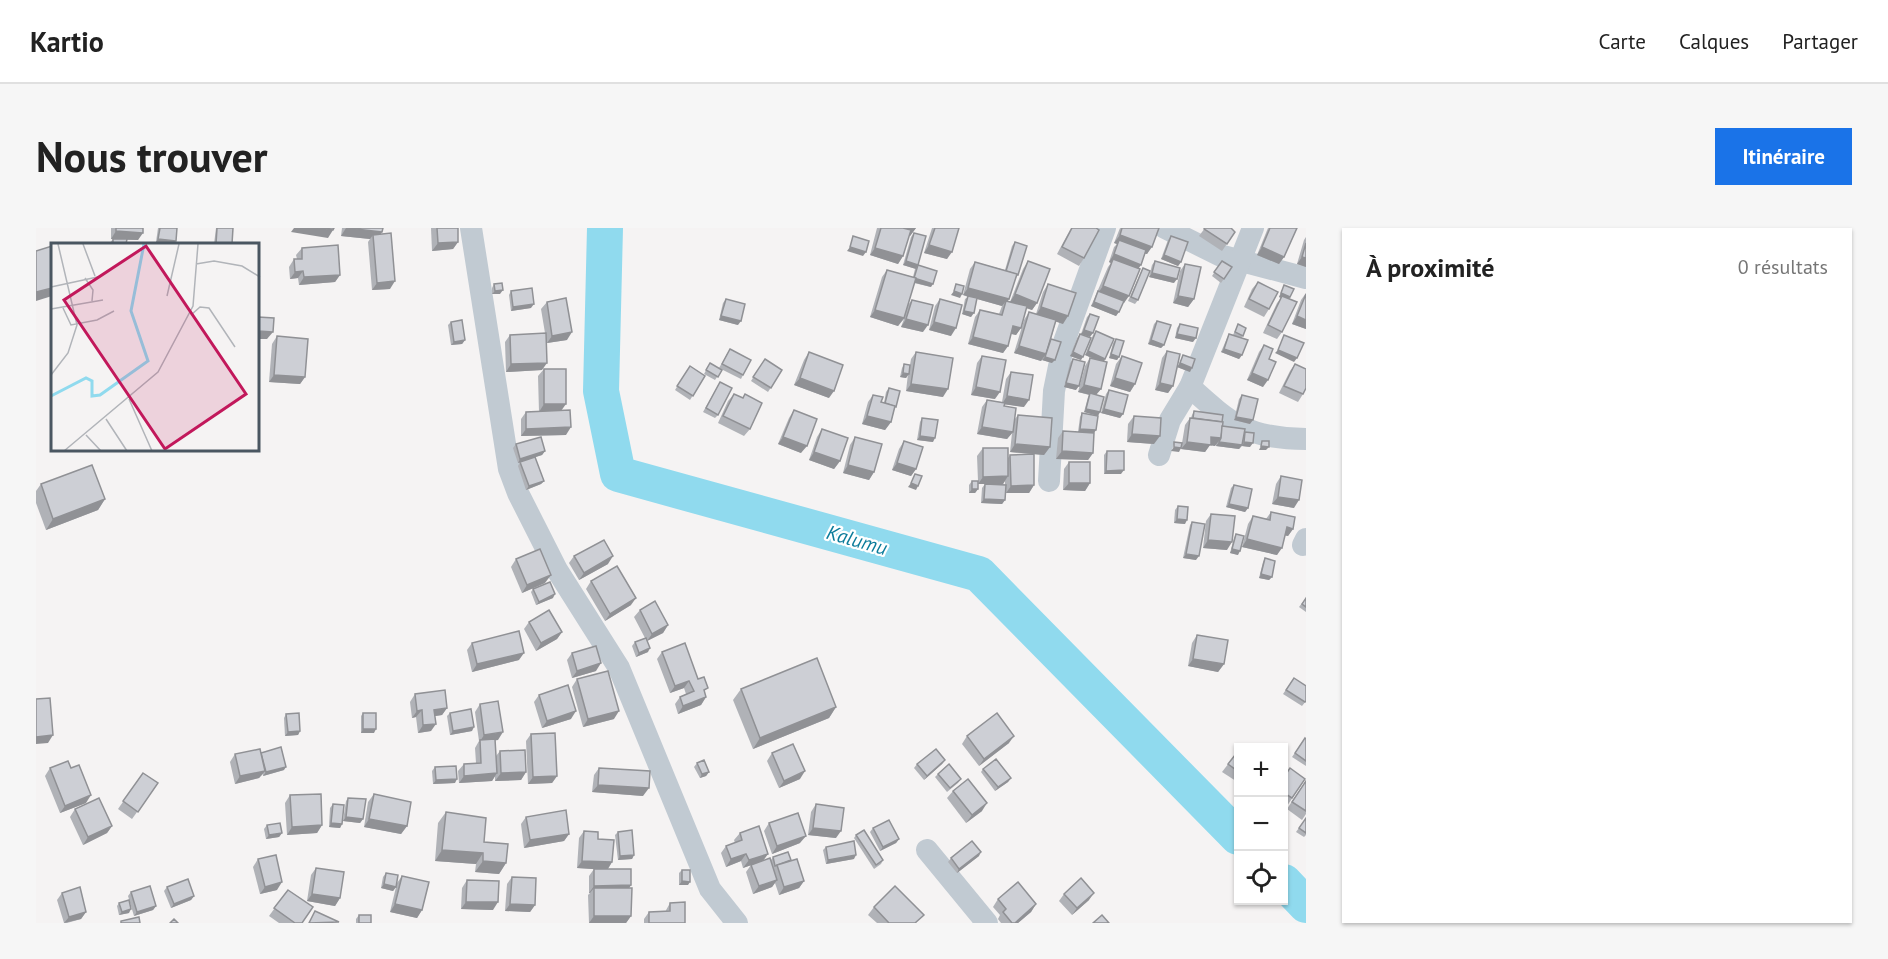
<!DOCTYPE html>
<html lang="fr">
<head>
<meta charset="utf-8">
<style>
	body { margin:0; font-family:"PT Sans",sans-serif; background:#f6f6f6; color:#222 }
	.controls { position:absolute; right:18px; bottom:18px; display:grid; overflow:hidden; border-radius:0px; box-shadow:0 2px 4px #0004 }
	.controls button { width:54px; height:54px; display:grid; place-items:center; padding:0; border:0; border-bottom:2px solid #e0e0e0; background:#fff; color:#222; font:30px sans-serif }
	.list { margin:0; padding:0; list-style:none }
	h2 { display:flex; justify-content:space-between; align-items:center; height:78px; margin:0; padding:0 24px; font-size:26px }
	h2 small { font-size:20px; font-weight:400; color:#767676 }
	.icon { flex:none; width:33px; height:33px; fill:none; stroke:currentColor; stroke-width:2; stroke-linecap:round; stroke-linejoin:round }
	.map { position:relative; flex:none; width:1270px; height:695px; overflow:hidden; border-radius:0px }
	header { display:flex; align-items:center; gap:36px; box-sizing:border-box; height:84px; padding:0 30px; background:#fff; border-bottom:2px solid #e0e0e0 }
	header strong { font-size:28px }
	nav { display:flex; gap:33px; margin-inline-start:auto; font-size:21px }
	.intro { display:flex; align-items:center; justify-content:space-between; box-sizing:border-box; height:144px; padding:0 36px }
	h1 { margin:0; font-size:42px }
	.button { padding:15px 27px; border-radius:0px; background:#1a73e8; color:#fff; font-size:21px; font-weight:700 }
	main { display:flex; gap:36px; padding:0 36px }
	aside { flex:1; background:#fff; border-radius:0px; box-shadow:0 2px 4px #0004 }
	.map>svg:first-child { display:block }
</style>
</head>
<body>
<header>
<strong>Kartio</strong>
<nav><a>Carte</a><a>Calques</a><a>Partager</a></nav>
</header>
<div class="intro"><h1>Nous trouver</h1><a class="button">Itinéraire</a></div>
<main>
<div class="map">
<svg width="1270" height="695" viewBox="0 0 1270 695">
	<rect width="100%" height="100%" fill="#f5f3f3"/>
	<g fill="none" stroke-linecap="round" stroke-linejoin="round">
		<!-- river -->
		<g stroke="#90daee" stroke-width="36">
			<polyline points="569,0 565,163 582,246 943,346 1202,609"/>
			<polyline points="1248,654 1270,677"/>
		</g>
		<!-- minor -->
		<g stroke="#c1cad2" stroke-width="22">
			<polyline points="435,0 473,241 482,265 521,342 583,440 674,661 701,695"/>
			<polyline points="1129,0 1183,27 1270,50"/>
			<path d="M1154,159C1196,197 1211,210 1270,211"/>
			<polyline points="1123,227 1134,192 1154,159 1217,0"/>
			<polyline points="1013,253 1018,163 1028,114 1069,0"/>
			<polyline points="1267,317 1270,311"/>
			<polyline points="891,622 951,695"/>
		</g>
	</g>
	<!-- wall -->
	<g fill="#b0b2b7">
		<polygon points="75,0 107,0 102,12 91,12 90,16 73,16 77,11 83,11 75,11"/>
		<polygon points="122,0 141,0 140,13 137,16 120,14"/>
		<polygon points="180,0 197,0 196,16 178,16"/>
		<polygon points="306,0 347,0 345,6 354,61 336,62 332,14 334,11 305,8"/>
		<polygon points="395,0 422,0 422,14 417,21 396,23"/>
		<polygon points="841,0 880,0 874,8 873,7 867,28 862,36 834,27"/>
		<polygon points="896,0 923,0 911,31 888,25"/>
		<polygon points="1035,0 1060,0 1048,30 1043,38 1021,26"/>
		<polygon points="1084,0 1123,0 1111,26 1109,26 1102,41 1088,75 1087,75 1080,88 1055,78 1072,39 1075,35 1073,34 1078,19 1081,16 1078,15"/>
		<polygon points="1169,0 1194,0 1199,4 1186,23 1163,8"/>
		<polygon points="1232,0 1261,0 1248,29 1243,36 1221,27"/>
		<polygon points="878,5 882,37 880,41 867,37 875,9"/>
		<polygon points="1135,8 1145,34 1142,38 1125,31 1132,12"/>
		<polygon points="1270,9 1270,39 1261,36 1268,12"/>
		<polygon points="979,14 982,47 979,51 972,73 974,74 987,41 992,33 1001,75 996,82 990,80 985,100 980,107 975,106 972,118 967,125 932,116 939,89 944,82 963,86 966,78 941,71 935,89 926,86 929,71 932,69 927,67 934,41 939,34 969,42 976,18"/>
		<polygon points="266,20 304,47 299,54 263,57 262,50 254,51 253,39 258,31 261,31 260,27"/>
		<polygon points="1119,33 1138,55 1113,49 1116,37"/>
		<polygon points="1186,33 1196,39 1185,55 1176,48"/>
		<polygon points="1149,36 1158,71 1152,79 1137,75 1144,43"/>
		<polygon points="882,37 895,59 878,55 871,78 876,72 887,104 865,99 868,91 862,98 834,89 846,49 851,42 877,49 879,41"/>
		<polygon points="1107,40 1102,72 1099,76 1092,73 1105,44"/>
		<polygon points="1222,54 1233,81 1228,89 1208,79 1216,61"/>
		<polygon points="458,56 464,66 456,66 456,60"/>
		<polygon points="1012,56 1027,96 1020,93 1015,111 1016,135 1006,132 1007,130 1005,133 978,125 988,92 993,84 1000,86 1007,64"/>
		<polygon points="1248,57 1254,69 1253,71 1246,104 1241,111 1227,105 1241,75 1245,70 1243,69"/>
		<polygon points="475,63 495,80 475,83 473,67"/>
		<polygon points="1270,65 1270,101 1256,96 1265,72"/>
		<polygon points="690,71 702,97 683,92 687,75"/>
		<polygon points="904,71 915,108 893,102 899,78"/>
		<polygon points="511,74 531,112 511,115 506,142 470,144 469,114 474,107 509,105 505,81"/>
		<polygon points="1054,86 1054,109 1045,106 1051,89"/>
		<polygon points="1121,93 1128,117 1125,120 1112,116 1118,96"/>
		<polygon points="415,94 429,112 426,116 415,117 412,97"/>
		<polygon points="1144,96 1157,114 1139,110 1141,100"/>
		<polygon points="1202,96 1207,108 1205,110 1206,127 1203,131 1185,124 1191,110 1193,106 1197,107"/>
		<polygon points="1060,103 1069,131 1068,134 1065,161 1060,167 1062,188 1060,202 1058,205 1057,225 1052,232 1020,231 1022,210 1027,203 1042,204 1044,189 1046,185 1059,187 1048,184 1052,169 1053,167 1042,164 1049,138 1054,130 1059,131 1049,127 1057,107"/>
		<polygon points="1044,106 1045,132 1034,128 1041,110"/>
		<polygon points="241,108 269,149 264,156 233,154 236,116"/>
		<polygon points="1080,111 1083,129 1081,132 1073,130 1077,115"/>
		<polygon points="1228,117 1233,131 1227,159 1211,152 1223,124"/>
		<polygon points="694,121 707,147 705,151 683,140"/>
		<polygon points="1131,123 1142,138 1147,127 1154,144 1141,139 1137,158 1132,165 1119,162 1126,130"/>
		<polygon points="773,124 793,170 758,157 768,132"/>
		<polygon points="880,124 907,169 870,163 872,146 870,150 864,149 866,140 868,136 874,137 875,131"/>
		<polygon points="946,128 959,171 935,167 941,135"/>
		<polygon points="1086,128 1099,156 1094,164 1074,158 1080,136"/>
		<polygon points="729,131 746,142 732,164 715,153"/>
		<polygon points="1037,131 1040,162 1028,159 1034,135"/>
		<polygon points="674,135 686,142 679,152 668,146"/>
		<polygon points="1259,136 1267,166 1262,174 1243,165 1254,143"/>
		<polygon points="654,138 669,148 654,172 639,162"/>
		<polygon points="508,141 525,183 530,207 485,208 485,191 490,184 503,184 502,148"/>
		<polygon points="975,144 988,179 968,176 968,178 978,192 982,187 1014,219 1008,227 974,224 976,205 971,211 941,206 946,179 951,172 966,174 970,151"/>
		<polygon points="684,154 682,187 679,190 667,184"/>
		<polygon points="853,160 858,183 855,194 849,202 826,196 832,174 837,167 845,174 848,175 850,164"/>
		<polygon points="1073,162 1087,186 1084,190 1065,185 1070,166"/>
		<polygon points="698,166 706,170 709,166 714,201 708,208 682,195 692,173"/>
		<polygon points="1206,167 1214,196 1198,192 1203,171"/>
		<polygon points="758,182 765,225 742,216 753,190"/>
		<polygon points="1158,183 1186,198 1208,207 1209,204 1214,219 1206,218 1203,221 1180,218 1180,216 1179,218 1174,217 1169,224 1145,221 1149,197 1154,190 1155,190 1156,187"/>
		<polygon points="1098,188 1118,216 1091,214 1092,196"/>
		<polygon points="886,190 897,214 881,212 884,194"/>
		<polygon points="786,201 804,233 798,241 773,232 781,209"/>
		<polygon points="819,209 838,244 833,252 807,245 814,217"/>
		<polygon points="868,213 880,241 875,248 856,242 863,221"/>
		<polygon points="480,216 509,223 506,227 499,229 508,253 505,256 490,262 482,238 484,234 495,231 482,235 477,220"/>
		<polygon points="947,220 972,230 974,227 998,257 993,265 970,265 969,272 966,276 945,275 946,260 949,256 969,257 969,253 967,256 942,256 942,261 939,265 933,265 933,257 936,253 942,253 941,228"/>
		<polygon points="1071,223 1085,246 1068,246 1068,227"/>
		<polygon points="1033,234 1054,255 1049,263 1027,262 1028,241"/>
		<polygon points="1245,248 1258,280 1236,276 1240,256"/>
		<polygon points="5,256 69,271 62,282 10,302 0,275 0,263"/>
		<polygon points="1198,257 1212,280 1209,284 1190,279 1195,260"/>
		<polygon points="1142,278 1149,296 1138,295 1139,282"/>
		<polygon points="1235,284 1257,301 1252,308 1249,307 1241,327 1206,319 1212,296 1217,288 1230,291"/>
		<polygon points="1175,286 1191,322 1167,320 1170,293"/>
		<polygon points="1156,294 1160,332 1147,330 1154,297"/>
		<polygon points="1200,306 1202,327 1194,325 1198,310"/>
		<polygon points="538,328 572,336 543,352 533,335"/>
		<polygon points="1229,330 1236,349 1233,352 1223,350 1227,334"/>
		<polygon points="480,331 509,355 486,365 475,339"/>
		<polygon points="555,353 595,377 569,393 550,361"/>
		<polygon points="497,361 517,370 500,377 495,364"/>
		<polygon points="1270,370 1270,384 1263,379"/>
		<polygon points="604,382 632,397 627,405 611,413 612,424 600,429 596,418 599,414 609,410 598,389"/>
		<polygon points="493,394 526,404 521,411 500,423 488,401"/>
		<polygon points="1161,407 1188,436 1182,444 1152,438 1156,415"/>
		<polygon points="436,415 483,432 436,444 431,422"/>
		<polygon points="626,424 662,451 670,469 665,477 642,486 639,476 644,469 650,466 648,460 634,465 621,431"/>
		<polygon points="536,425 560,443 536,450 531,432"/>
		<polygon points="1258,450 1270,473 1266,478 1247,466"/>
		<polygon points="541,451 578,491 547,499 536,459"/>
		<polygon points="705,461 800,479 793,490 717,521 697,472"/>
		<polygon points="379,466 411,480 406,487 399,488 395,503 382,505 380,489 376,490 374,474"/>
		<polygon points="503,467 535,491 506,500 498,474"/>
		<polygon points="444,476 462,512 459,512 460,528 464,523 490,544 485,552 459,553 459,548 456,553 423,555 422,543 428,536 440,535 439,520 443,513 439,484"/>
		<polygon points="327,485 338,505 325,505 325,488"/>
		<polygon points="414,485 436,503 414,507 411,488"/>
		<polygon points="250,486 264,503 262,507 249,508 248,490"/>
		<polygon points="495,506 521,548 516,555 492,556 490,513"/>
		<polygon points="931,508 973,515 943,538 926,516"/>
		<polygon points="1269,510 1270,511 1270,538 1256,529"/>
		<polygon points="1203,522 1203,555 1186,544"/>
		<polygon points="736,525 764,551 743,560 731,533"/>
		<polygon points="199,526 225,526 248,542 227,548 227,546 223,550 199,556 194,534"/>
		<polygon points="909,532 906,536 888,552 878,540 881,536"/>
		<polygon points="661,535 673,544 670,548 664,550 658,539"/>
		<polygon points="399,539 419,555 397,556 396,543"/>
		<polygon points="14,540 50,575 24,585 9,548"/>
		<polygon points="563,540 607,568 556,564 558,547"/>
		<polygon points="947,541 975,550 972,554 959,563 945,544"/>
		<polygon points="107,545 122,555 96,591 82,581"/>
		<polygon points="902,546 925,551 922,555 911,564 899,549"/>
		<polygon points="1248,549 1269,551 1251,578 1248,576"/>
		<polygon points="1270,552 1270,586 1266,592 1251,581"/>
		<polygon points="917,563 946,583 930,595 911,570"/>
		<polygon points="338,566 371,598 365,606 328,599 332,574"/>
		<polygon points="254,567 286,597 281,605 251,607 249,575"/>
		<polygon points="312,570 327,591 324,595 307,593 310,573"/>
		<polygon points="297,576 306,596 304,600 293,599 294,580"/>
		<polygon points="780,576 800,610 772,607 775,584"/>
		<polygon points="39,581 76,598 71,605 47,617 34,589"/>
		<polygon points="410,584 448,614 470,635 463,646 439,644 440,636 399,633 402,595"/>
		<polygon points="490,589 533,606 528,613 488,620 485,596"/>
		<polygon points="1270,590 1270,607 1268,609 1260,604"/>
		<polygon points="733,595 764,615 736,626 728,603"/>
		<polygon points="231,597 246,605 243,609 230,611 228,601"/>
		<polygon points="837,600 863,611 860,615 844,623 834,604"/>
		<polygon points="548,603 562,611 576,634 572,641 595,657 593,660 595,688 590,695 553,695 552,667 554,665 553,665 553,648 558,641 541,640 543,610"/>
		<polygon points="582,604 598,627 596,631 582,632 579,607"/>
		<polygon points="704,605 727,632 735,632 737,629 755,633 768,653 763,660 743,667 739,655 736,659 717,666 710,644 715,637 707,640 705,633 690,639 685,625 690,618 699,615 698,612"/>
		<polygon points="820,607 847,632 845,636 838,641 818,610"/>
		<polygon points="790,619 818,631 790,636 787,622"/>
		<polygon points="943,628 921,645 912,634 915,630"/>
		<polygon points="222,631 241,662 224,666 217,639"/>
		<polygon points="280,640 304,670 299,678 271,673 275,647"/>
		<polygon points="646,642 652,657 643,657 643,645"/>
		<polygon points="350,645 360,659 357,663 345,660 347,649"/>
		<polygon points="366,648 386,682 381,690 354,684 361,655"/>
		<polygon points="476,649 499,677 494,684 469,683 471,656"/>
		<polygon points="431,652 457,682 425,681 426,660"/>
		<polygon points="131,659 158,668 155,672 135,680 128,663"/>
		<polygon points="252,662 266,695 243,695 233,688"/>
		<polygon points="95,664 120,678 117,682 98,688 92,668"/>
		<polygon points="26,665 50,684 45,691 31,695 28,695 21,672"/>
		<polygon points="1028,666 1053,672 1036,687 1023,673"/>
		<polygon points="962,671 1000,676 995,684 982,695 965,695 962,691 964,687 957,679"/>
		<polygon points="83,675 93,685 83,687 81,678"/>
		<polygon points="634,675 649,695 608,695 608,691 613,684 629,684"/>
		<polygon points="838,679 881,695 841,695 832,687"/>
		<polygon points="323,687 335,695 320,695 320,691"/>
	</g>
	<!-- shaded-wall -->
	<g fill="#909195">
		<polygon points="258,0 282,0 297,2 292,10 255,4"/>
		<polygon points="310,0 346,4 341,12 337,7 334,11 305,8"/>
		<polygon points="858,0 880,0 874,8 857,2"/>
		<polygon points="80,3 107,5 102,12 75,11"/>
		<polygon points="1084,7 1116,19 1111,26 1082,16 1083,12 1081,16 1078,15"/>
		<polygon points="122,11 140,13 137,16 120,14"/>
		<polygon points="422,14 417,21 396,23 402,15"/>
		<polygon points="893,17 916,24 911,31 888,25"/>
		<polygon points="814,19 830,24 827,28 811,23"/>
		<polygon points="1226,19 1248,29 1243,36 1221,27"/>
		<polygon points="839,20 867,28 862,36 834,27"/>
		<polygon points="1078,26 1105,37 1100,44 1077,31 1075,35 1073,34"/>
		<polygon points="1128,27 1145,34 1142,38 1125,31"/>
		<polygon points="1266,29 1270,30 1270,39 1261,36"/>
		<polygon points="870,33 882,37 880,41 867,37"/>
		<polygon points="267,43 262,50 254,51 259,44"/>
		<polygon points="1116,45 1141,51 1138,55 1113,49"/>
		<polygon points="304,47 299,54 263,57 268,49"/>
		<polygon points="878,50 897,56 895,59 876,54"/>
		<polygon points="359,53 354,61 336,62 341,55"/>
		<polygon points="1067,58 1093,68 1088,75 1062,65"/>
		<polygon points="16,60 16,68 0,73 0,64"/>
		<polygon points="932,60 973,71 968,79 970,73 966,78 927,67"/>
		<polygon points="467,62 464,66 456,66 459,63"/>
		<polygon points="918,63 926,66 924,70 915,67"/>
		<polygon points="1245,65 1254,69 1252,73 1243,69"/>
		<polygon points="979,66 1001,75 996,82 974,74"/>
		<polygon points="1142,68 1158,71 1152,79 1137,75"/>
		<polygon points="1058,74 1083,84 1080,88 1055,78"/>
		<polygon points="498,76 495,80 475,83 477,79"/>
		<polygon points="1005,79 1032,88 1027,96 1000,87"/>
		<polygon points="839,82 868,90 862,98 834,89"/>
		<polygon points="928,83 938,85 935,89 926,86"/>
		<polygon points="685,88 705,93 702,97 683,92"/>
		<polygon points="1261,88 1270,92 1270,101 1256,96"/>
		<polygon points="870,91 892,97 887,104 865,99"/>
		<polygon points="898,94 920,100 915,108 893,102"/>
		<polygon points="977,98 985,100 980,107 972,105"/>
		<polygon points="1048,102 1057,105 1054,109 1045,106"/>
		<polygon points="222,103 237,104 231,111 222,111"/>
		<polygon points="536,104 531,112 511,115 516,108"/>
		<polygon points="1141,106 1160,110 1157,114 1139,110"/>
		<polygon points="937,109 972,118 967,125 932,116"/>
		<polygon points="429,112 426,116 415,117 418,114"/>
		<polygon points="1115,112 1128,117 1125,120 1112,116"/>
		<polygon points="983,118 1010,126 1005,133 978,125"/>
		<polygon points="1188,121 1206,127 1203,131 1185,124"/>
		<polygon points="1242,122 1261,130 1258,134 1239,125"/>
		<polygon points="1052,123 1069,131 1067,135 1049,127"/>
		<polygon points="1037,124 1047,129 1045,132 1034,128"/>
		<polygon points="1075,126 1083,129 1081,132 1073,130"/>
		<polygon points="1009,129 1019,132 1016,135 1006,132"/>
		<polygon points="511,135 506,142 470,144 475,136"/>
		<polygon points="1144,135 1156,140 1154,144 1141,139"/>
		<polygon points="867,145 873,146 870,150 864,149"/>
		<polygon points="1216,145 1232,152 1227,159 1211,152"/>
		<polygon points="238,147 269,149 264,156 233,154"/>
		<polygon points="764,150 798,163 793,170 758,157"/>
		<polygon points="1079,150 1099,156 1094,164 1074,158"/>
		<polygon points="1030,155 1043,158 1040,162 1028,159"/>
		<polygon points="1124,155 1137,158 1132,165 1119,162"/>
		<polygon points="875,156 912,161 907,169 870,163"/>
		<polygon points="1048,157 1065,161 1059,168 1042,164"/>
		<polygon points="940,159 964,164 959,171 935,167"/>
		<polygon points="971,168 993,172 988,179 966,176"/>
		<polygon points="508,176 530,176 525,183 503,184"/>
		<polygon points="1050,181 1064,184 1062,188 1048,184"/>
		<polygon points="1068,181 1087,186 1084,190 1065,185"/>
		<polygon points="831,188 855,194 849,202 826,196"/>
		<polygon points="1200,189 1217,192 1214,196 1198,192"/>
		<polygon points="535,199 530,207 485,208 490,201"/>
		<polygon points="946,199 977,204 971,211 941,206"/>
		<polygon points="1044,201 1060,202 1057,206 1042,204"/>
		<polygon points="1096,206 1124,208 1118,216 1091,214"/>
		<polygon points="884,208 899,210 897,214 881,212"/>
		<polygon points="747,209 771,218 765,225 742,216"/>
		<polygon points="1175,209 1185,210 1179,218 1174,217 1169,224 1145,221 1151,214"/>
		<polygon points="1183,214 1206,217 1203,221 1180,218"/>
		<polygon points="1208,214 1217,215 1214,219 1206,218"/>
		<polygon points="979,216 1014,219 1008,227 974,224"/>
		<polygon points="1225,218 1233,219 1230,222 1223,222"/>
		<polygon points="1138,219 1145,220 1143,224 1135,223"/>
		<polygon points="509,223 506,227 482,235 484,231"/>
		<polygon points="1026,223 1057,225 1052,232 1020,231"/>
		<polygon points="778,224 804,233 798,241 773,232"/>
		<polygon points="861,235 880,241 875,248 856,242"/>
		<polygon points="812,237 838,244 833,252 807,245"/>
		<polygon points="1088,242 1085,246 1068,246 1070,243"/>
		<polygon points="972,248 967,256 942,256 947,249"/>
		<polygon points="508,253 505,256 490,262 493,258"/>
		<polygon points="875,255 882,258 880,262 872,259"/>
		<polygon points="1033,255 1054,255 1049,263 1027,262"/>
		<polygon points="998,257 993,265 970,265 975,258"/>
		<polygon points="936,261 942,261 939,265 933,265"/>
		<polygon points="1242,269 1263,272 1258,280 1236,276"/>
		<polygon points="69,271 62,282 10,302 17,291"/>
		<polygon points="948,271 969,272 966,276 945,275"/>
		<polygon points="1193,276 1212,280 1209,284 1190,279"/>
		<polygon points="1141,291 1151,292 1149,296 1138,295"/>
		<polygon points="1251,299 1257,301 1252,308 1246,307"/>
		<polygon points="1211,311 1246,320 1241,327 1206,319"/>
		<polygon points="1172,312 1196,314 1191,322 1167,320"/>
		<polygon points="1196,321 1204,323 1202,327 1194,325"/>
		<polygon points="1150,326 1163,328 1160,332 1147,330"/>
		<polygon points="577,328 572,336 543,352 548,345"/>
		<polygon points="1225,346 1236,349 1233,352 1223,350"/>
		<polygon points="515,347 509,355 486,365 491,357"/>
		<polygon points="519,366 517,370 500,377 503,374"/>
		<polygon points="600,370 595,377 569,393 574,386"/>
		<polygon points="632,397 627,405 611,413 616,406"/>
		<polygon points="526,404 521,411 500,423 505,415"/>
		<polygon points="614,420 612,424 600,429 603,425"/>
		<polygon points="488,425 483,432 436,444 441,436"/>
		<polygon points="1157,431 1188,436 1182,444 1152,438"/>
		<polygon points="565,435 560,443 536,450 541,443"/>
		<polygon points="653,453 648,460 634,465 639,458"/>
		<polygon points="670,469 665,477 642,486 647,478"/>
		<polygon points="800,479 793,490 717,521 724,510"/>
		<polygon points="411,480 406,487 393,489 398,482"/>
		<polygon points="386,482 380,489 376,490 381,483"/>
		<polygon points="540,483 535,491 506,500 511,493"/>
		<polygon points="583,483 578,491 547,499 552,491"/>
		<polygon points="400,496 395,503 382,505 387,497"/>
		<polygon points="438,499 436,503 414,507 417,503"/>
		<polygon points="327,501 340,501 338,505 325,505"/>
		<polygon points="264,503 262,507 249,508 252,504"/>
		<polygon points="467,504 462,512 443,515 448,507"/>
		<polygon points="17,507 12,515 0,516 0,509"/>
		<polygon points="978,508 973,515 943,538 948,531"/>
		<polygon points="909,532 906,536 888,552 891,548"/>
		<polygon points="250,539 248,542 227,548 230,544"/>
		<polygon points="229,543 223,550 199,556 204,548"/>
		<polygon points="769,543 764,551 743,560 748,553"/>
		<polygon points="490,544 485,552 459,553 465,545"/>
		<polygon points="673,544 670,548 664,550 666,546"/>
		<polygon points="461,545 456,553 423,555 428,548"/>
		<polygon points="521,548 516,555 492,556 497,549"/>
		<polygon points="975,550 972,554 959,563 962,559"/>
		<polygon points="421,551 419,555 397,556 400,552"/>
		<polygon points="562,557 613,560 607,568 556,564"/>
		<polygon points="55,567 50,575 24,585 29,578"/>
		<polygon points="951,575 946,583 930,595 936,587"/>
		<polygon points="310,589 327,591 324,595 307,593"/>
		<polygon points="333,591 371,598 365,606 328,599"/>
		<polygon points="295,595 306,596 304,600 293,599"/>
		<polygon points="286,597 281,605 251,607 256,599"/>
		<polygon points="76,598 71,605 47,617 52,609"/>
		<polygon points="777,600 805,603 800,610 772,607"/>
		<polygon points="246,605 243,609 230,611 233,607"/>
		<polygon points="533,606 528,613 488,620 494,612"/>
		<polygon points="770,608 764,615 736,626 741,618"/>
		<polygon points="863,611 860,615 844,623 847,619"/>
		<polygon points="406,622 447,625 440,636 399,633"/>
		<polygon points="945,624 943,628 921,645 923,641"/>
		<polygon points="710,626 705,633 690,639 695,631"/>
		<polygon points="732,626 727,633 707,640 713,632"/>
		<polygon points="598,627 596,631 582,632 584,628"/>
		<polygon points="820,627 818,631 790,636 792,632"/>
		<polygon points="447,633 470,635 463,646 439,644"/>
		<polygon points="546,633 576,634 571,642 541,640"/>
		<polygon points="741,652 736,659 717,666 723,658"/>
		<polygon points="646,653 654,654 652,657 643,657"/>
		<polygon points="768,653 763,660 743,667 748,659"/>
		<polygon points="246,654 241,662 224,666 229,659"/>
		<polygon points="348,656 360,659 357,663 345,660"/>
		<polygon points="595,657 590,665 558,660 554,665 553,665 558,658"/>
		<polygon points="1058,665 1053,672 1036,687 1041,680"/>
		<polygon points="276,666 304,670 299,678 271,673"/>
		<polygon points="158,668 155,672 135,680 138,676"/>
		<polygon points="430,674 462,674 457,682 425,681"/>
		<polygon points="359,676 386,682 381,690 354,684"/>
		<polygon points="474,676 499,677 494,684 469,683"/>
		<polygon points="1000,676 995,684 982,695 979,695"/>
		<polygon points="120,678 117,682 98,688 101,684"/>
		<polygon points="95,681 93,685 83,687 86,684"/>
		<polygon points="50,684 45,691 28,695 33,689"/>
		<polygon points="558,688 595,688 590,695 553,695"/>
	</g>
	<!-- building -->
	<g fill="#cdcfd5" stroke="#909195" stroke-width="1.5">
		<polygon points="80,0 107,0 107,5 80,3"/>
		<polygon points="124,0 141,0 140,13 122,11"/>
		<polygon points="181,0 197,0 196,16 180,16"/>
		<polygon points="282,0 298,0 297,2"/>
		<polygon points="311,0 347,0 346,4"/>
		<polygon points="401,0 422,0 422,14 402,15"/>
		<polygon points="845,0 867,0 875,2 867,28 839,20"/>
		<polygon points="899,0 923,0 916,24 893,17"/>
		<polygon points="1036,0 1060,0 1063,2 1048,30 1026,19"/>
		<polygon points="1086,0 1123,0 1116,19 1084,7"/>
		<polygon points="1169,0 1195,0 1199,4 1191,16 1168,1"/>
		<polygon points="1234,0 1261,0 1248,29 1226,19"/>
		<polygon points="355,5 359,53 341,55 337,7"/>
		<polygon points="878,5 890,8 882,37 870,33"/>
		<polygon points="817,8 833,13 830,24 814,19"/>
		<polygon points="1135,8 1152,14 1145,34 1128,27"/>
		<polygon points="77,11 91,11 90,16 77,16"/>
		<polygon points="1083,12 1110,22 1105,37 1078,26"/>
		<polygon points="979,14 991,18 982,47 970,43"/>
		<polygon points="1270,15 1270,30 1266,29"/>
		<polygon points="302,17 304,47 268,49 267,43 259,44 258,31 266,31 266,20"/>
		<polygon points="16,18 16,60 0,64 0,23"/>
		<polygon points="1077,31 1104,41 1093,68 1067,58"/>
		<polygon points="992,33 1014,41 1001,75 979,66"/>
		<polygon points="1119,33 1144,40 1141,51 1116,45"/>
		<polygon points="1186,33 1196,39 1188,51 1178,44"/>
		<polygon points="939,34 981,46 973,71 932,60"/>
		<polygon points="1149,36 1165,39 1158,71 1142,68"/>
		<polygon points="882,37 901,43 897,56 878,50"/>
		<polygon points="1107,40 1114,43 1102,72 1095,69"/>
		<polygon points="851,42 880,50 868,90 839,82"/>
		<polygon points="1222,54 1242,64 1233,81 1213,71"/>
		<polygon points="466,55 467,62 459,63 458,56"/>
		<polygon points="920,56 928,58 926,66 918,63"/>
		<polygon points="1012,56 1040,65 1032,88 1005,79"/>
		<polygon points="1248,57 1258,61 1254,69 1245,65"/>
		<polygon points="496,60 498,76 477,79 475,63"/>
		<polygon points="1062,63 1088,73 1083,84 1058,74"/>
		<polygon points="1270,66 1270,92 1261,88"/>
		<polygon points="932,68 941,70 938,85 928,83"/>
		<polygon points="1246,68 1261,74 1246,104 1232,97"/>
		<polygon points="530,70 536,104 516,108 511,74"/>
		<polygon points="690,71 709,76 705,93 685,88"/>
		<polygon points="904,71 926,77 920,100 898,94"/>
		<polygon points="876,72 897,77 892,97 870,91"/>
		<polygon points="970,73 991,78 985,100 977,98 972,118 937,109 944,82 966,87"/>
		<polygon points="993,84 1020,92 1010,126 983,118"/>
		<polygon points="1054,86 1063,89 1057,105 1048,102"/>
		<polygon points="222,89 238,90 237,104 222,103"/>
		<polygon points="426,92 429,112 418,114 415,94"/>
		<polygon points="1121,93 1135,97 1128,117 1115,112"/>
		<polygon points="1144,96 1162,100 1160,110 1141,106"/>
		<polygon points="1202,96 1210,100 1207,108 1199,104"/>
		<polygon points="1060,103 1078,111 1069,131 1052,123"/>
		<polygon points="510,105 511,135 475,136 474,107"/>
		<polygon points="1044,106 1055,110 1047,129 1037,124"/>
		<polygon points="1193,106 1212,112 1206,127 1188,121"/>
		<polygon points="1248,107 1268,115 1261,130 1242,122"/>
		<polygon points="241,108 272,111 269,149 238,147"/>
		<polygon points="1015,111 1025,114 1019,132 1009,129"/>
		<polygon points="1080,111 1088,113 1083,129 1075,126"/>
		<polygon points="1228,117 1237,121 1233,131 1240,134 1232,152 1216,145"/>
		<polygon points="694,121 715,132 707,147 686,136"/>
		<polygon points="1131,123 1144,126 1137,158 1124,155"/>
		<polygon points="773,124 807,137 798,163 764,150"/>
		<polygon points="880,124 917,130 912,161 875,156"/>
		<polygon points="1147,127 1159,131 1156,140 1144,135"/>
		<polygon points="946,128 970,132 964,164 940,159"/>
		<polygon points="1086,128 1106,135 1099,156 1079,150"/>
		<polygon points="1054,130 1071,134 1065,161 1048,157"/>
		<polygon points="729,131 746,142 735,160 717,149"/>
		<polygon points="1037,131 1049,134 1043,158 1030,155"/>
		<polygon points="674,135 686,142 682,149 670,142"/>
		<polygon points="868,136 874,137 873,146 867,145"/>
		<polygon points="1259,136 1270,141 1270,160 1267,166 1248,158"/>
		<polygon points="654,138 669,148 657,168 641,158"/>
		<rect x="508" y="141" width="22" height="35"/>
		<polygon points="975,144 997,147 993,172 971,168"/>
		<polygon points="684,154 696,160 682,187 670,180"/>
		<polygon points="853,160 864,163 860,179 849,175"/>
		<polygon points="1073,162 1092,167 1087,186 1068,181"/>
		<polygon points="1054,165 1068,169 1064,184 1050,181"/>
		<polygon points="698,166 707,170 709,166 726,175 714,201 687,188"/>
		<polygon points="837,167 847,169 845,174 859,178 855,194 831,188"/>
		<polygon points="1206,167 1222,171 1217,192 1200,189"/>
		<polygon points="951,172 969,175 968,178 980,180 977,204 946,199"/>
		<polygon points="534,182 535,199 490,201 490,184"/>
		<polygon points="758,182 781,191 771,218 747,209"/>
		<polygon points="1158,183 1187,187 1186,194 1157,190"/>
		<polygon points="1046,185 1062,188 1060,202 1044,201"/>
		<polygon points="982,187 1016,190 1014,219 979,216"/>
		<polygon points="1098,188 1125,190 1124,208 1096,206"/>
		<polygon points="886,190 902,192 899,210 884,208"/>
		<polygon points="1154,190 1187,194 1185,210 1175,209 1175,217 1151,214"/>
		<polygon points="1186,198 1209,201 1206,217 1183,214 1185,210"/>
		<polygon points="786,201 812,210 804,233 778,224"/>
		<polygon points="1027,203 1058,205 1057,225 1026,223"/>
		<polygon points="1209,204 1218,205 1217,215 1208,214"/>
		<polygon points="505,209 509,223 484,231 480,216"/>
		<polygon points="819,209 846,216 838,244 812,237"/>
		<polygon points="868,213 887,219 880,241 861,235"/>
		<polygon points="1226,213 1233,213 1233,219 1225,218"/>
		<polygon points="1138,214 1146,215 1145,220 1138,219"/>
		<polygon points="947,220 972,220 972,248 947,249"/>
		<polygon points="1071,223 1088,223 1088,242 1070,243"/>
		<polygon points="998,226 998,257 975,258 974,227"/>
		<polygon points="499,229 508,253 493,258 484,234"/>
		<rect x="1033" y="234" width="21" height="21"/>
		<polygon points="56,237 69,271 17,291 5,256"/>
		<polygon points="879,246 886,248 882,258 875,255"/>
		<polygon points="1245,248 1266,252 1263,272 1242,269"/>
		<rect x="936" y="253" width="6" height="8"/>
		<polygon points="949,256 970,257 969,272 948,271"/>
		<polygon points="1198,257 1216,261 1212,280 1193,276"/>
		<polygon points="1142,278 1152,279 1151,292 1141,291"/>
		<polygon points="1235,284 1259,289 1257,301 1251,299 1246,320 1211,311 1217,288 1234,292"/>
		<polygon points="1175,286 1199,288 1196,314 1172,312"/>
		<polygon points="1156,294 1169,296 1163,328 1150,326"/>
		<polygon points="1200,306 1208,308 1204,323 1196,321"/>
		<polygon points="568,312 577,328 548,345 538,328"/>
		<polygon points="504,321 515,347 491,357 480,331"/>
		<polygon points="1229,330 1239,333 1236,349 1225,346"/>
		<polygon points="581,338 600,370 574,386 555,353"/>
		<polygon points="514,354 519,366 503,374 497,361"/>
		<polygon points="1270,370 1270,379 1266,376"/>
		<polygon points="619,373 632,397 616,406 604,382"/>
		<polygon points="513,382 526,404 505,415 493,394"/>
		<polygon points="483,403 488,425 441,436 436,415"/>
		<polygon points="1161,407 1192,412 1188,436 1157,431"/>
		<polygon points="610,410 614,420 603,425 599,414"/>
		<polygon points="649,415 662,451 668,449 672,460 668,462 670,469 647,478 644,469 658,463 653,453 639,458 626,424"/>
		<polygon points="560,418 565,435 541,443 536,425"/>
		<polygon points="781,430 800,479 724,510 705,461"/>
		<polygon points="572,443 583,483 552,491 541,451"/>
		<polygon points="1258,450 1270,458 1270,473 1269,474 1250,462"/>
		<polygon points="532,457 540,483 511,493 503,467"/>
		<polygon points="409,462 411,480 398,482 400,496 387,497 386,482 381,483 379,466"/>
		<polygon points="14,470 17,507 0,509 0,471"/>
		<polygon points="462,473 467,504 448,507 444,476"/>
		<polygon points="435,481 438,499 417,503 414,485"/>
		<polygon points="263,485 264,503 252,504 250,486"/>
		<rect x="327" y="485" width="13" height="16"/>
		<polygon points="961,485 978,508 948,531 931,508"/>
		<polygon points="519,505 521,548 497,549 495,506"/>
		<polygon points="1269,510 1270,511 1270,533 1259,525"/>
		<polygon points="459,511 461,545 428,548 428,536 445,535 444,512"/>
		<polygon points="757,516 769,543 748,553 736,525"/>
		<polygon points="245,519 250,539 230,544 225,525"/>
		<polygon points="224,521 229,543 204,548 199,526"/>
		<polygon points="900,521 909,532 891,548 881,536"/>
		<polygon points="489,522 490,544 465,545 464,523"/>
		<polygon points="1203,522 1203,544 1192,536"/>
		<polygon points="960,531 975,550 962,559 947,541"/>
		<polygon points="668,532 673,544 666,546 661,535"/>
		<polygon points="32,533 35,540 43,537 55,567 29,578 14,540"/>
		<polygon points="913,536 925,551 914,560 902,546"/>
		<polygon points="420,538 421,551 400,552 399,539"/>
		<polygon points="563,540 614,543 613,560 562,557"/>
		<polygon points="1254,540 1269,551 1256,570 1248,565 1248,549"/>
		<polygon points="107,545 122,555 102,584 87,573"/>
		<polygon points="932,551 951,575 936,587 917,563"/>
		<polygon points="1270,553 1270,583 1256,574"/>
		<polygon points="285,566 286,597 256,599 254,567"/>
		<polygon points="338,566 375,574 371,598 333,591"/>
		<polygon points="63,570 76,598 52,609 39,581"/>
		<polygon points="312,570 330,571 327,591 310,589"/>
		<polygon points="297,576 308,577 306,596 295,595"/>
		<polygon points="780,576 808,580 805,603 777,600"/>
		<polygon points="530,582 533,606 494,612 490,589"/>
		<polygon points="410,584 450,590 448,614 472,616 470,635 447,633 447,625 406,622"/>
		<polygon points="762,585 770,608 741,618 733,595"/>
		<polygon points="1270,590 1270,605 1263,600"/>
		<polygon points="853,592 863,611 847,619 837,600"/>
		<polygon points="244,595 246,605 233,607 231,597"/>
		<polygon points="723,598 732,626 713,632 710,626 695,631 690,618 706,612 704,605"/>
		<polygon points="596,602 598,627 584,628 582,604"/>
		<polygon points="828,602 847,632 840,637 820,607"/>
		<polygon points="548,603 562,604 562,611 578,612 576,634 546,633"/>
		<polygon points="818,613 820,627 792,632 790,619"/>
		<polygon points="936,613 945,624 923,641 915,630"/>
		<polygon points="752,624 755,632 739,638 737,629"/>
		<polygon points="240,627 246,654 229,659 222,631"/>
		<polygon points="734,630 741,652 723,658 715,637"/>
		<polygon points="761,631 768,653 748,659 741,637"/>
		<polygon points="280,640 308,644 304,670 276,666"/>
		<polygon points="558,641 595,641 595,657 558,658"/>
		<polygon points="646,642 654,642 654,654 646,653"/>
		<polygon points="350,645 362,647 360,659 348,656"/>
		<polygon points="366,648 393,654 386,682 359,676"/>
		<polygon points="476,649 500,650 499,677 474,676"/>
		<polygon points="1045,650 1058,665 1041,680 1028,666"/>
		<polygon points="152,651 158,668 138,676 131,659"/>
		<polygon points="431,652 463,653 462,674 430,674"/>
		<polygon points="982,654 1000,676 979,695 976,695 967,684 970,681 962,671"/>
		<polygon points="114,658 120,678 101,684 95,664"/>
		<polygon points="859,658 888,687 879,695 853,695 838,679"/>
		<polygon points="44,659 50,684 33,689 26,665"/>
		<polygon points="558,660 596,660 595,688 558,688"/>
		<polygon points="252,662 277,679 266,695 259,695 238,680"/>
		<polygon points="93,672 95,681 86,684 83,675"/>
		<polygon points="649,674 649,695 613,695 613,684 634,683 634,675"/>
		<polygon points="279,683 303,694 273,695"/>
		<rect x="323" y="687" width="12" height="8"/>
		<polygon points="1066,687 1073,695 1057,695"/>
		<polygon points="103,689 104,695 85,695 85,693"/>
		<polygon points="138,691 142,695 134,695"/>
	</g>
	<g text-anchor="middle" dominant-baseline="central" stroke-width="4.5" stroke-linejoin="round" paint-order="stroke">
		<!-- water labels -->
		<g font-size="20" font-style="italic" fill="#0c7c9b" stroke="#fff">
			<text transform="translate(821 312) rotate(16)">Kalumu</text>
		</g>
	</g>
	<!-- overview -->
	<g transform="translate(15 15)">
		<rect width="208" height="208" fill="#f5f3f3"/>
		<path fill="none" stroke="#90daee" stroke-width="3" d="M0,153L35,135L41,138V153L49,152L97,118L80,68L93,1"/>
		<path fill="none" stroke="#b1b4b9" stroke-width="1.5" d="M32,1L44,33M145,21L163,18L191,23L209,34M34,35L42,47L41,58M0,44L51,33M116,53L128,1M12,65L20,82L46,77L63,68M0,66L52,57M140,72L149,64L158,65L184,104M0,132L17,110L26,82L7,1M78,156L101,208M55,176L76,208M0,178V201M35,192L50,208M13,208L107,129L142,63L147,1"/>
		<path fill="#c2185b" fill-opacity="0.15" stroke="#c2185b" stroke-width="3" d="M95,3L195,151L114,206L13,57Z"/>
		<rect width="208" height="208" fill="none" stroke="#4a5661" stroke-width="3"/>
	</g>
</svg>
<div class="controls">
<button>+</button>
<button>−</button>
<button><svg class="icon" aria-label="locate" viewBox="0 0 24 24"><circle cx="12" cy="12" r="6"/><path d="M12 2v4M12 18v4M2 12h4M18 12h4"/></svg></button>
</div>
</div>
<aside>
<h2>À proximité<small>0 résultats</small></h2>
<ul class="list">
</ul>
</aside>
</main>
</body>
</html>
